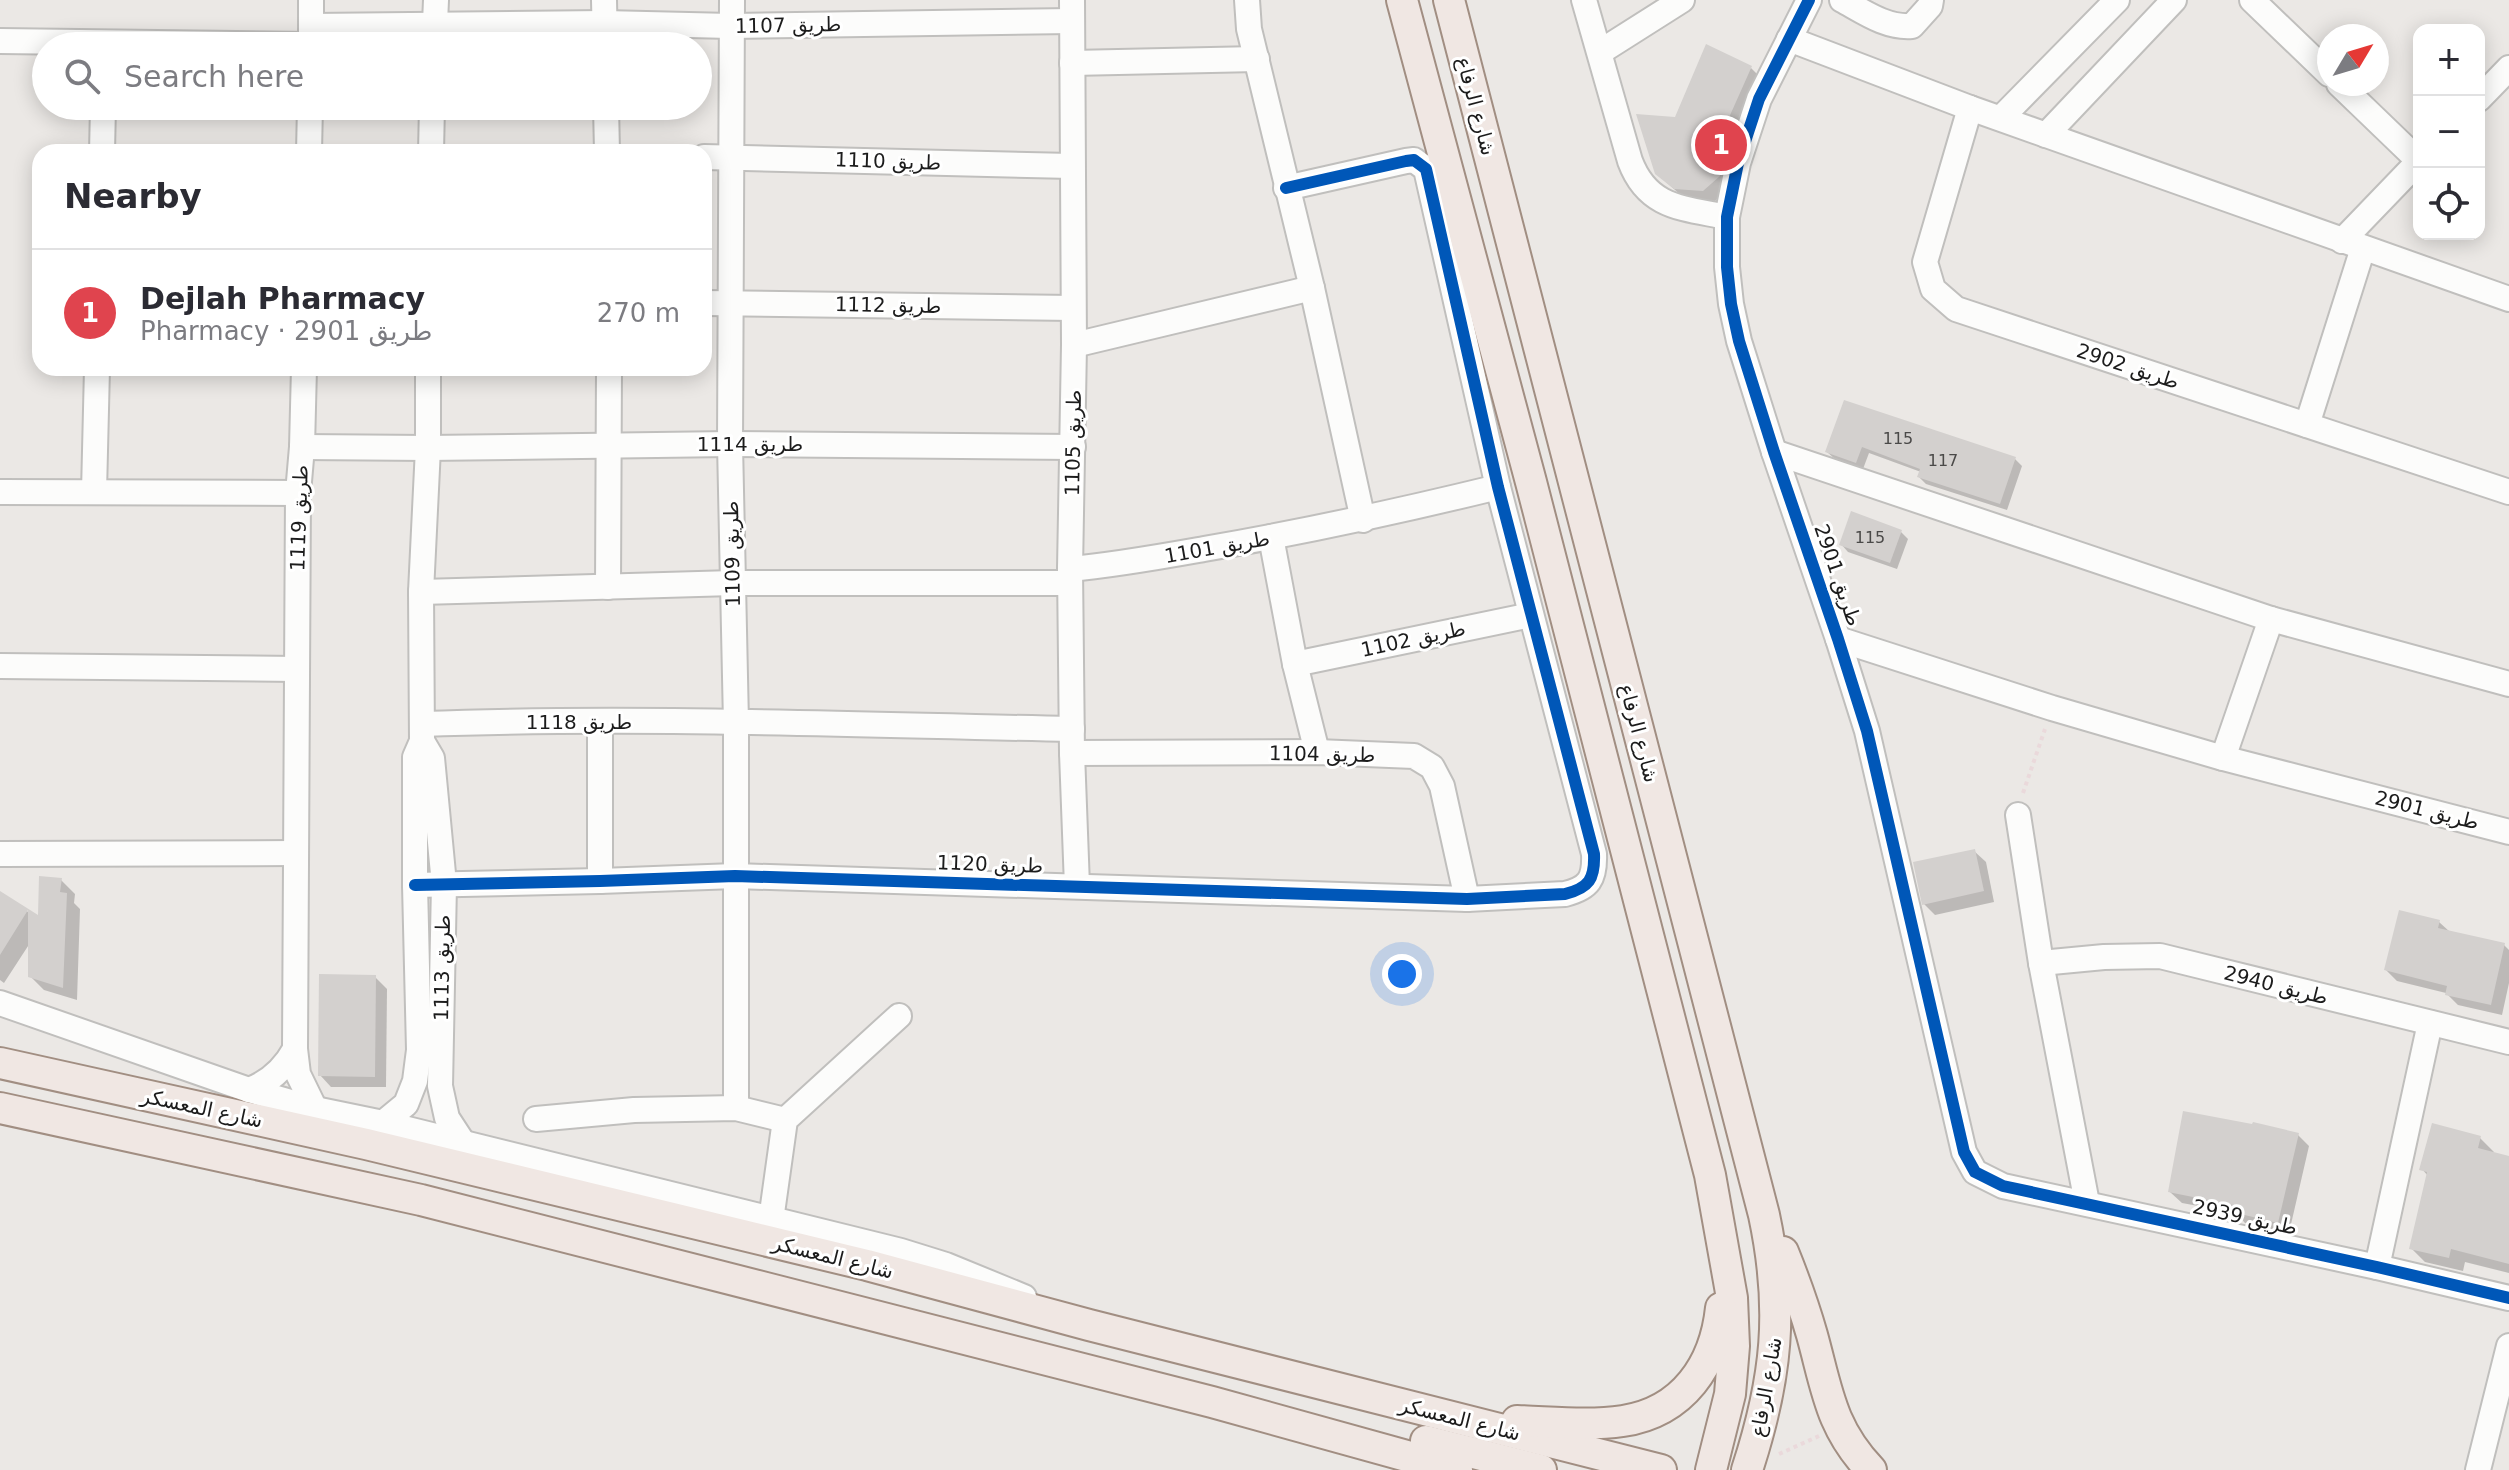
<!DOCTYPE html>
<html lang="en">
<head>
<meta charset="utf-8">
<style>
	body { margin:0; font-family:"DejaVu Sans","Noto Naskh Arabic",sans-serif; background:#f7f7f7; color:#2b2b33 }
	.controls { position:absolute; right:24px; top:24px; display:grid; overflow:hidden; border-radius:16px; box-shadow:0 4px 20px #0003 }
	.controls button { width:72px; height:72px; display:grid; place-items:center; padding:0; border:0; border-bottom:2px solid #e1e1e2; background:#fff; color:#2b2b33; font:40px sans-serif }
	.compass { position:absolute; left:2317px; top:24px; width:72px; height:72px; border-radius:50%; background:#fff; box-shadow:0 4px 20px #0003; rotate:52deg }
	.you { position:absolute; left:1402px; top:974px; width:28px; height:28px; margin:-20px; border:6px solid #fff; border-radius:50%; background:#1a73e8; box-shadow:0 0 0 12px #1a73e833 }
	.badge { display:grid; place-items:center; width:52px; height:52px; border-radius:50%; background:#7c3aed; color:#fff; font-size:26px; font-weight:700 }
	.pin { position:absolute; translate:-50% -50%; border:4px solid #fff; box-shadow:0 2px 8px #0006 }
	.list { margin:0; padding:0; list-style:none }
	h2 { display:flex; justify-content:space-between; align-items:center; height:104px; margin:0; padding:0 32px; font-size:34px }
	h2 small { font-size:26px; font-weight:400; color:#7c7c81 }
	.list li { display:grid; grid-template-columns:52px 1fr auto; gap:24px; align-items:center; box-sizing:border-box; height:128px; padding:0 32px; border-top:2px solid #e1e1e2 }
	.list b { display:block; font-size:30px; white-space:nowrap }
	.list p { margin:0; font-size:26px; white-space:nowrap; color:#7c7c81 }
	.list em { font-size:26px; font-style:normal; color:#7c7c81 }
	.icon { flex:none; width:44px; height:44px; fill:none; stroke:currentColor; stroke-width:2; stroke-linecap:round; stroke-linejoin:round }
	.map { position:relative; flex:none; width:2509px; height:1470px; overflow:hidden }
	.search { position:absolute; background:#fff; box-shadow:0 4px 20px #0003; left:32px; top:32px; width:680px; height:88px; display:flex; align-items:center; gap:20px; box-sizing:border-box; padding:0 28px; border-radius:44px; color:#7c7c81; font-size:30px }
	.panel { position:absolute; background:#fff; box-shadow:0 4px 20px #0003; left:32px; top:144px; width:680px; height:232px; border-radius:24px }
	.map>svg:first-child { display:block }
</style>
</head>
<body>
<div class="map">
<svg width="2509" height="1470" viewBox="0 0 2509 1470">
	<rect width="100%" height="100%" fill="#ebe8e5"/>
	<!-- shadow -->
	<g fill="#0003">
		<polygon points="1751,68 1762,79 1730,188 1715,201 1684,198 1656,173 1676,119"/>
		<polygon points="1845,402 2015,459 2022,466 2007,510 1926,484 1919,477 1921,472 1869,453 1863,469 1835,459 1827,452"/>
		<polygon points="1901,532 1908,539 1897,569 1848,552 1841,544"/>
		<polygon points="1974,851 1986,862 1994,902 1935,915 1924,904"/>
		<polygon points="61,880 75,894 74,903 80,909 77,1000 44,990 30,976 30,943 4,983 0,980 0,894 39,919"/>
		<polygon points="2439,922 2450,932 2504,945 2509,950 2509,983 2502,1015 2458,1005 2446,993 2397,981 2386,970"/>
		<polygon points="375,977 387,989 386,1087 331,1087 320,1075"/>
		<polygon points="2298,1135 2309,1146 2289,1233 2245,1223 2236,1213 2182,1203 2170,1192"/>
		<polygon points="2480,1138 2494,1152 2493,1154 2509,1158 2509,1273 2465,1262 2463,1271 2425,1262 2411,1248 2428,1176 2422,1169"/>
	</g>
	<!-- building -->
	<g fill="#d3d0ce">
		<polygon points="1706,44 1752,66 1727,122 1720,176 1703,191 1674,189 1655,174 1636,114 1675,117"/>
		<polygon points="1844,400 2016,457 2000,504 1917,477 1920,469 1862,447 1856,463 1825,452"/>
		<polygon points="1851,511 1902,530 1890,563 1839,545"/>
		<polygon points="1975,849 1984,891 1922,905 1913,862"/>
		<polygon points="39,876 62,878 60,892 67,893 63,988 28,977 28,910 0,955 0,891 38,915"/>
		<polygon points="2399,910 2440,920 2438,928 2505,943 2491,1005 2445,995 2447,986 2384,970"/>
		<polygon points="319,974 376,975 375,1077 318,1076"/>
		<polygon points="2183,1111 2252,1124 2253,1122 2299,1133 2278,1223 2232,1212 2233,1205 2168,1192"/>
		<polygon points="2432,1123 2481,1136 2478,1148 2509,1156 2509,1264 2451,1249 2449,1258 2409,1249 2427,1172 2419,1170"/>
	</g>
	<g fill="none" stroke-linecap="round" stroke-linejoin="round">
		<!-- minor casing -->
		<g stroke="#c0bfbd" stroke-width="28">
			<g id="minor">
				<polyline points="311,0 311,40"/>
				<polyline points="604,0 605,46"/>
				<polyline points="732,0 730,444 736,723 736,1108"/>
				<polyline points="1072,0 1074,345 1070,569 1072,753 1077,886"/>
				<polyline points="1247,0 1249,29 1312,288 1363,520"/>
				<path d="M1584,0L1630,161C1648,209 1684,208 1727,217"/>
				<polyline points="1809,0 1759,99 1738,163 1727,217 1727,267 1731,304 1739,341 1774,452 1838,639 1867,731 1964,1152 1975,1172 2003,1186 2377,1267 2509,1298"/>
				<path d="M1842,0C1864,12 1886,28 1912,26L1930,6L1931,0"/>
				<polyline points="2252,0 2329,74"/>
				<polyline points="311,26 604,23 731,26 1072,21"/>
				<polyline points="1789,39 1970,108 2509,299"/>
				<polyline points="0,41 311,45"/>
				<polyline points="434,46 436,0"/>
				<polyline points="1600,52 1682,0"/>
				<polyline points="1072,63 1257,59"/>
				<polyline points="2339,84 2419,161"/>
				<polyline points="2479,99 2509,68"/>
				<polyline points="606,106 607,152"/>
				<polyline points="1970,108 1925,262 1933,289 1956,309 2509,492"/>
				<polyline points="2001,118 2117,0"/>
				<polyline points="2046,135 2174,0"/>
				<polyline points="102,152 103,106"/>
				<polyline points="309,152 310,106"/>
				<polyline points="431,152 432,106"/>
				<polyline points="704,157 1072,166"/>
				<polyline points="2342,241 2419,161"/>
				<polyline points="704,303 1073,308"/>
				<polyline points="1074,345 1312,288"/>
				<polyline points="304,368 302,447 298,493 295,1049 298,1074 315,1109"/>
				<polyline points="2307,425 2363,248"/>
				<polyline points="302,447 428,448 730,444 1073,447"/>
				<polyline points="1774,452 2271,619 2509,684"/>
				<polyline points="0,492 298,493"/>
				<polyline points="94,492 97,368"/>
				<polyline points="1271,537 1295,664 1317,752"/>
				<path d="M1070,569C1115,565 1159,557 1204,549C1303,532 1400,511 1498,487"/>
				<polyline points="608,587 609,368"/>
				<polyline points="421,592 733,583 1070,583"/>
				<polyline points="1838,639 2052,708 2223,758 2509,832"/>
				<polyline points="1295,664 1531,615"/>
				<polyline points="0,666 297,669"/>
				<polyline points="600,722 600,881"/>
				<path d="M422,724C638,716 856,725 1072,729"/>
				<polyline points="422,741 432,758 444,884 440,1086 447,1118 464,1144"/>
				<polyline points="1072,753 1317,752 1414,756 1432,767 1442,786 1467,899"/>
				<polyline points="2223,758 2271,619"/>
				<polyline points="2018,815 2041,963 2087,1203"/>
				<polyline points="0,854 296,853"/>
				<path d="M415,885L600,881L735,876L1467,899L1565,894C1589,888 1595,879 1594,854L1498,487L1426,169L1414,160L1406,161L1286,188"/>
				<polyline points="2041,963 2104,957 2160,956 2509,1042"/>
				<polyline points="0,1003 249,1090 315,1109 383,1123 901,1251 946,1265 1024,1297"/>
				<path d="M249,1090C270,1082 284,1069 295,1049"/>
				<polyline points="536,1119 634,1110 736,1108 785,1120"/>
				<polyline points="383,1123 406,1104 415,1081 419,1050 415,885 415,757 422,741 421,592 428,448 428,368"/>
				<polyline points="771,1220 785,1120 899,1016"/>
				<polyline points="2377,1267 2430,1023"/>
				<polyline points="2478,1470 2509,1346"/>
			</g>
		</g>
		<!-- major casing -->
		<g stroke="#a18e82" stroke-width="34">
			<g id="major">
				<polyline points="1402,0 1531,482 1710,1175 1732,1298 1734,1346 1730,1394 1711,1470"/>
				<path d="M1449,0L1764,1215C1784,1309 1777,1378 1747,1470"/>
				<polyline points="0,1063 366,1144 867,1265 1089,1325 1661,1470"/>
				<polyline points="0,1108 421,1200 1212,1402 1457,1470"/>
				<path d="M1783,1252C1794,1279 1804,1307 1812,1335C1827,1389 1830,1427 1871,1470"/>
				<path d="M1517,1421C1552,1422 1589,1426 1623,1421C1683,1412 1715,1365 1721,1308"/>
				<polyline points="1426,1441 1541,1470"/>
			</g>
		</g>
		<!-- path -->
		<g stroke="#ead9db" stroke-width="4" stroke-dasharray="4 4" stroke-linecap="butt">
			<polyline points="2023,793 2045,729"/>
			<polyline points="1779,1454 1819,1436"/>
		</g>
		<!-- minor -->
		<use href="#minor" stroke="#fcfcfb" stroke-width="24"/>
		<!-- major -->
		<use href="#major" stroke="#f0e7e3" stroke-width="30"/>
		<!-- cycleway casing -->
		<g stroke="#fff" stroke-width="17">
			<g id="cycleway">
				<polyline points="1809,0 1759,99 1738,163 1727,217 1727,267 1731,304 1739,341 1774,452 1838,639 1867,731 1964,1152 1975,1172 2003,1186 2377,1267 2509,1298"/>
				<path d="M415,885L600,881L735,876L1467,899L1565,894C1589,888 1595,879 1594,854L1498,487L1426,169L1414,160L1406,161L1286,188"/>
			</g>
		</g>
		<!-- cycleway -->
		<use href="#cycleway" stroke="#0057b8" stroke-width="12"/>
	</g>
	<g text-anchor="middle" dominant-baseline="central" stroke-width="6" stroke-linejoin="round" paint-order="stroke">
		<!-- number labels -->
		<g font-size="16" fill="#4a4948">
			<text x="1898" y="438">115</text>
			<text x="1943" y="460">117</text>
			<text x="1870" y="537">115</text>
		</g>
		<!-- street labels -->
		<g font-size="20" fill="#1c1c1c" stroke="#fff">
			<text transform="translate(788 25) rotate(-1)">طريق 1107</text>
			<text transform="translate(1476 106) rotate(75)">شارع الرفاع</text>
			<text transform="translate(888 161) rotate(2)">طريق 1110</text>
			<text transform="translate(888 305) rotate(1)">طريق 1112</text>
			<text transform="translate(2128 366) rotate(18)">طريق 2902</text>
			<text transform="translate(1073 443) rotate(-89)">طريق 1105</text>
			<text x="750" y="444">طريق 1114</text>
			<text transform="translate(299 518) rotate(-88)">طريق 1119</text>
			<text transform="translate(1217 547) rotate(-10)">طريق 1101</text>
			<text transform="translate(732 554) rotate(-91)">طريق 1109</text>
			<text transform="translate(1838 575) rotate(71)">طريق 2901</text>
			<text transform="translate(1413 639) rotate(-12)">طريق 1102</text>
			<text x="579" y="722">طريق 1118</text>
			<text transform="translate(1639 733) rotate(75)">شارع الرفاع</text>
			<text transform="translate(1322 754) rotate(1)">طريق 1104</text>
			<text transform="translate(2427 810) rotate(14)">طريق 2901</text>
			<text transform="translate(990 864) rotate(2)">طريق 1120</text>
			<text transform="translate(442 968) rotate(-89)">طريق 1113</text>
			<text transform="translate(2276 985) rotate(14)">طريق 2940</text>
			<text transform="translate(202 1108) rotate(12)">شارع المعسكر</text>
			<text transform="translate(2245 1217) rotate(12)">طريق 2939</text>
			<text transform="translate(833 1257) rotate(14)">شارع المعسكر</text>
			<text transform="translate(1766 1387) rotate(-80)">شارع الرفاع</text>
			<text transform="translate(1460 1419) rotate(14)">شارع المعسكر</text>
		</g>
	</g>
</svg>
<div class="controls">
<button>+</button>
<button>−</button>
<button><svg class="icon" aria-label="locate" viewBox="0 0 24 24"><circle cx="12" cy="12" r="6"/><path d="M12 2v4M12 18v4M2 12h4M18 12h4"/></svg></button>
</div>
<svg class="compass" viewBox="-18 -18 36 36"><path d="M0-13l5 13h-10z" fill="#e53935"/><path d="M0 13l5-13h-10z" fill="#7c7c81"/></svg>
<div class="you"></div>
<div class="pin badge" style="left:1721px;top:145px;background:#e0444e">1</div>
<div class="search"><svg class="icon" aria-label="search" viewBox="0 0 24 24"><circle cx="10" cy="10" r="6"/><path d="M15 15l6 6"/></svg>Search here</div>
<section class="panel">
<h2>Nearby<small></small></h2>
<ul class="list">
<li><span class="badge" style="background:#e0444e">1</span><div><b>Dejlah Pharmacy</b><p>Pharmacy · طريق 2901</p></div><em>270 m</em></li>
</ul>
</section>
</div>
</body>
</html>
